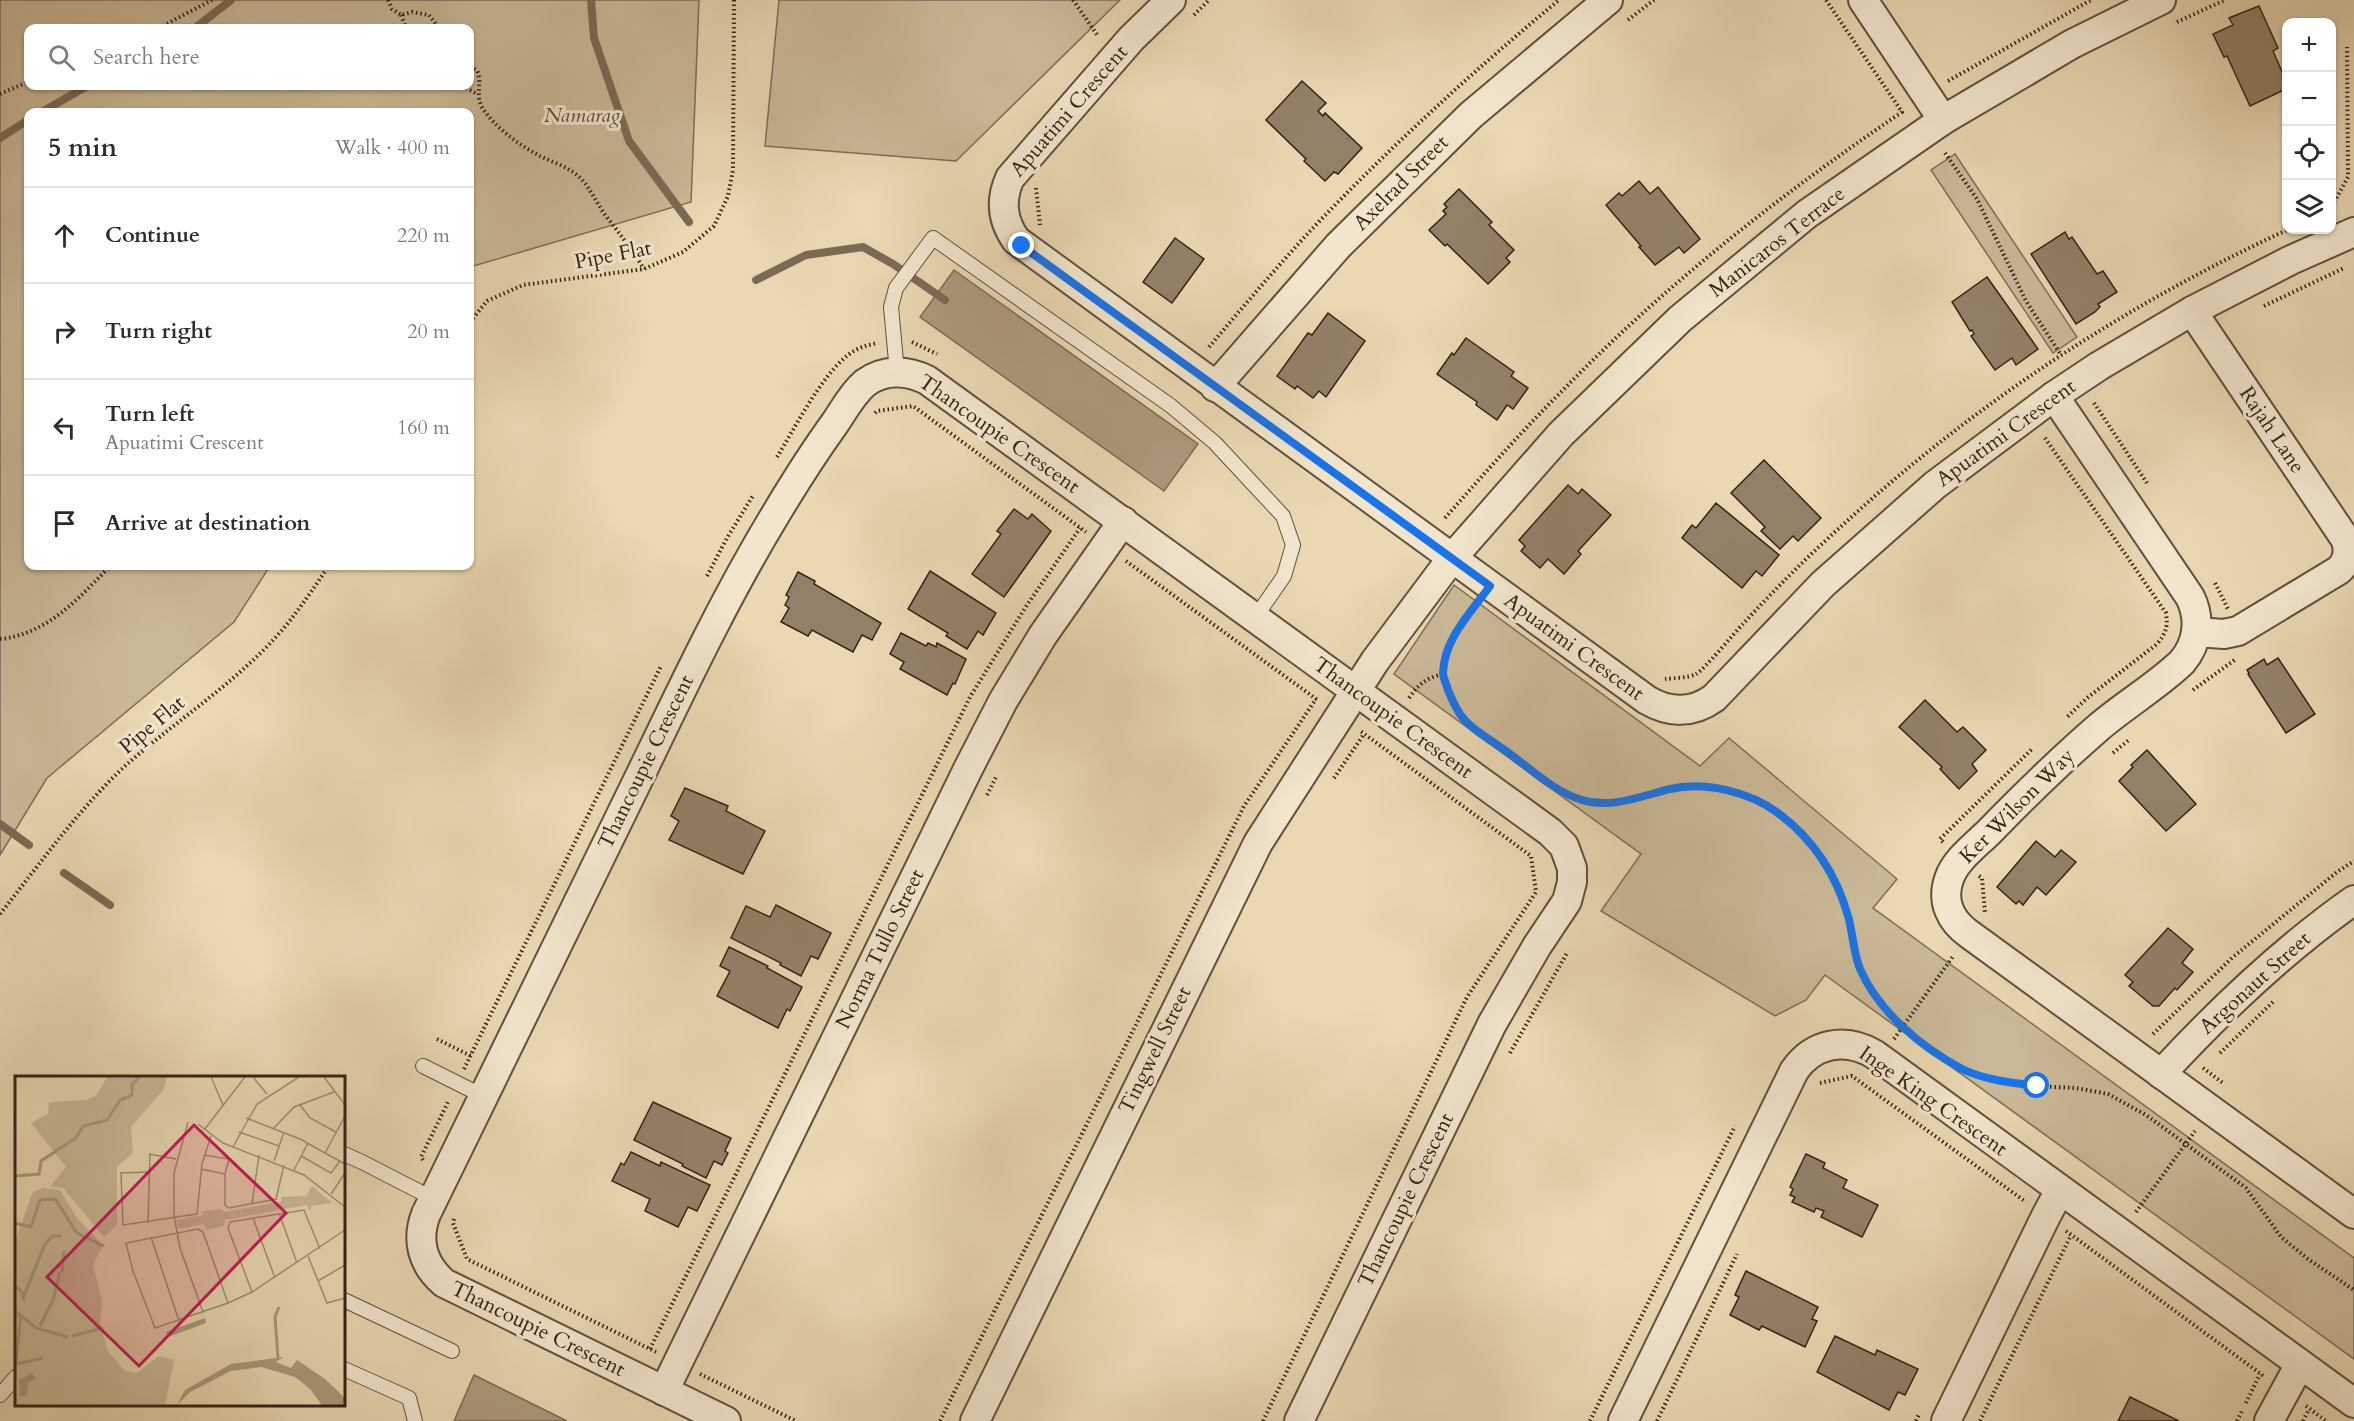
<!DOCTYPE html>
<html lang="en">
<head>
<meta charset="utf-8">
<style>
	body { margin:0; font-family:Cardo,serif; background:#f7f7f7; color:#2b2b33 }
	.controls { position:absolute; right:18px; top:18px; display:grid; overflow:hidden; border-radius:12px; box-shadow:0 2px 4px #0004 }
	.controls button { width:54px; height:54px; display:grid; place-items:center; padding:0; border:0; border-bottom:2px solid #e1e1e2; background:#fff; color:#2b2b33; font:30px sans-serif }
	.stop { position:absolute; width:18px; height:18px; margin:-14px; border:4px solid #1a73e8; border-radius:50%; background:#fff }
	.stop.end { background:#1a73e8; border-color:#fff; box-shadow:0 2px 6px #0008 }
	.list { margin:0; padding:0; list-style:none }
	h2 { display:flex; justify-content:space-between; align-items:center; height:78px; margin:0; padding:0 24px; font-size:26px }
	h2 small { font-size:20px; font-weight:400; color:#7c7c81 }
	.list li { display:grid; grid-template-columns:39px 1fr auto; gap:18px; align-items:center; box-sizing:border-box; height:96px; padding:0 24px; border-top:2px solid #e1e1e2 }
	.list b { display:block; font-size:22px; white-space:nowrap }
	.list p { margin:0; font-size:20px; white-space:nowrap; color:#7c7c81 }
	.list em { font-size:20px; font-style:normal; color:#7c7c81 }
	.icon { flex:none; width:33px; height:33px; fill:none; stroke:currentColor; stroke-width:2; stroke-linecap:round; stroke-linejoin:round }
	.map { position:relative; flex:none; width:2354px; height:1421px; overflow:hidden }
	.search { position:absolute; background:#fff; box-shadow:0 2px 4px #0004; left:24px; top:24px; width:450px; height:66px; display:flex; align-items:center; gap:15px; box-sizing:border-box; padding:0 21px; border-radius:12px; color:#7c7c81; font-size:22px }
	.panel { position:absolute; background:#fff; box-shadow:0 2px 4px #0004; left:24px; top:108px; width:450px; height:462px; border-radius:12px }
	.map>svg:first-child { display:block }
</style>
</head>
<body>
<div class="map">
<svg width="2354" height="1421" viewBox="0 0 2354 1421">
	<rect width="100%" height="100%" fill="#e9d8b2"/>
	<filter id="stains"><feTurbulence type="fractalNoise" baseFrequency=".00333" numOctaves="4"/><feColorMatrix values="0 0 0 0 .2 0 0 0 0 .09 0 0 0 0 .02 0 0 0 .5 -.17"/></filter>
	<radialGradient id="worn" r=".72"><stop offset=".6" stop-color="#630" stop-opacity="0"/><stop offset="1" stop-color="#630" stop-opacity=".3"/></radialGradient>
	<!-- green -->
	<g fill="#cab998" stroke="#7e6e58" stroke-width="1.5" fill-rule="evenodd">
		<path d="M0,0H699L691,202L470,267V112H28V566H270L234,622L47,778L0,855ZM470,28V86H28V28Z"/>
		<polygon points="779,0 1120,0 956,161 765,146"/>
		<polygon points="1955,154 2077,337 2053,353 1931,170"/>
		<polygon points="1454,585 1700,766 1729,738 1897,879 1873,908 2354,1258 2354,1359 1825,975 1806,1000 1775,1016 1601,911 1641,854 1394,674"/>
	</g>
	<!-- water -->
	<g fill="#ab9a7d" stroke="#7b6a54" stroke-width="1.5">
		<polygon points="954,270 1198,444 1164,491 920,317"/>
		<polygon points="474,1375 567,1421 454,1421"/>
	</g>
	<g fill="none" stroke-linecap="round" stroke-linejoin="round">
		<!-- stream -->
		<g stroke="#7b6a54" stroke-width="8">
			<polyline points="591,0 594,38 629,141 689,222"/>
			<polyline points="195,28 231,0"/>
			<polyline points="42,112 87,86"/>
			<polyline points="0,138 28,120"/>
			<polyline points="756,280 806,255 863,247 893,264 945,300"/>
			<polyline points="0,824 29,845"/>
			<polyline points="64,873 110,905"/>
		</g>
	</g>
	<!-- building -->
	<g fill="#928168" stroke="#332217" stroke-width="1.5">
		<polygon points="2259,6 2278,48 2273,51 2286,81 2286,89 2250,106 2227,56 2224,57 2213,34 2233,25 2229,18"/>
		<polygon points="1302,81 1326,103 1318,111 1323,116 1325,113 1362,148 1338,174 1334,172 1325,181 1304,161 1306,159 1266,120"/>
		<polygon points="1639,181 1650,194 1658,187 1700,239 1684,253 1679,247 1655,265 1639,247 1641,246 1606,205 1619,193 1622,196"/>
		<polygon points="1459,189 1492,222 1489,225 1514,250 1506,258 1510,262 1488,284 1447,244 1445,246 1429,230 1446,214 1443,211 1447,207 1444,204"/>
		<polygon points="2065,232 2069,239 2072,237 2097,274 2103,271 2117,292 2098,304 2100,307 2095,312 2076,324 2031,254"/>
		<polygon points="1175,238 1204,259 1172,303 1143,282"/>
		<polygon points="1987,277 2038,349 2016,365 2012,358 1995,370 1971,336 1974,334 1972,330 1970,331 1952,302"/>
		<polygon points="1328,313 1365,341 1326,397 1319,391 1313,398 1297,386 1295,389 1277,376 1308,333 1312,335"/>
		<polygon points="1466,338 1514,372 1511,376 1528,388 1513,409 1507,405 1497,420 1476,405 1477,402 1437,374 1452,353 1454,355"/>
		<polygon points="1764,460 1821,518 1798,541 1793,536 1780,549 1761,531 1765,527 1731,493"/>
		<polygon points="1568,485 1578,494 1582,489 1611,515 1578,551 1581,554 1564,574 1548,559 1540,568 1521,551 1525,546 1519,540"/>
		<polygon points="1716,503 1779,555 1762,576 1756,571 1742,588 1682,538 1692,525 1696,528"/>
		<polygon points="1014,509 1028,519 1032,514 1051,531 1004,597 972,574 1001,534 997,531"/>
		<polygon points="930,571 996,613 983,635 978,631 967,649 946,636 948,633 908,609"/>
		<polygon points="798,572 815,581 814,584 881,623 872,640 862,635 853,652 812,630 808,636 781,622 789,608 785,605 789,597 786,595"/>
		<polygon points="901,633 926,646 928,643 936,647 937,643 966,659 955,684 953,683 947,695 900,669 904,662 890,654"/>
		<polygon points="2278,658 2315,714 2286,733 2248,674 2249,673 2247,670 2264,659 2267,665"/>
		<polygon points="1925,700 1957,732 1963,727 1986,750 1972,764 1977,771 1959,789 1940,769 1942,767 1899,727"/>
		<polygon points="2147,750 2196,804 2166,831 2119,781 2133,767 2131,765"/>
		<polygon points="685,788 728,806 726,811 765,831 743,874 669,840 679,821 671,816"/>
		<polygon points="2036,841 2055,857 2061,850 2076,862 2046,895 2037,887 2023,905 2019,901 2016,904 1997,887"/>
		<polygon points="776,905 831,933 818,959 811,956 801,976 780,965 781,963 731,938 746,906 770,917"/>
		<polygon points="2168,928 2193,949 2182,963 2193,972 2177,990 2175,988 2159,1006 2153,1006 2129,986 2133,982 2125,975"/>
		<polygon points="729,947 768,966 767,968 802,987 790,1011 787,1009 778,1028 717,996 730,971 720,966"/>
		<polygon points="653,1102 731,1138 725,1151 728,1153 722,1165 714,1161 706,1178 682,1166 683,1164 634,1140"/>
		<polygon points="631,1152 660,1166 661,1162 710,1185 697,1211 688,1207 678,1227 645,1211 650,1199 612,1181 621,1163 624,1165"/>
		<polygon points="1806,1154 1825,1163 1823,1168 1847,1180 1843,1188 1878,1205 1862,1237 1821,1217 1824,1211 1816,1208 1814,1212 1792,1202 1795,1197 1790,1195 1793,1189 1790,1187"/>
		<polygon points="1746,1271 1818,1307 1812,1319 1817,1321 1805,1347 1762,1326 1759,1330 1730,1315 1739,1297 1735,1295"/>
		<polygon points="1835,1336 1875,1355 1877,1350 1918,1369 1905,1395 1898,1392 1889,1410 1817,1372"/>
		<polygon points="2130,1397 2179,1421 2118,1421"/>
	</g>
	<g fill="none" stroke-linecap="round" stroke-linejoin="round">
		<!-- service casing -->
		<g stroke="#60503e" stroke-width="16">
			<g id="service">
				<polyline points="897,372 891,307 896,288 933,238 1171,406 1215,443 1283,516 1293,545 1284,576 1255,618"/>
				<polyline points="423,1066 483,1096"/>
				<polyline points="344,1154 362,1162 434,1199"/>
				<polyline points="344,1300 452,1351"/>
				<polyline points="344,1369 409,1398 415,1421"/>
				<polyline points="0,1395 16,1377"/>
			</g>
		</g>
		<!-- minor casing -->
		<g stroke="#60503e" stroke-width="32">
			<g id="minor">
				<path d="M1171,0L1131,39L1010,178C1000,200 1002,220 1016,240L1647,700C1669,713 1692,714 1714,698L1823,584L1935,485L2054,396L2099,366L2192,311L2291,260L2354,232"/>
				<polyline points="1863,0 1943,120"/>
				<path d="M2192,311L2346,540C2349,552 2348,561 2339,570L2238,631L2224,634L2196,632"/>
				<polyline points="1215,387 1338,246 1471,115 1608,0"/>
				<path d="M2054,396L2190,597C2201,619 2198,643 2182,662C2157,686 2126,704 2099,727C2061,760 2025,795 1990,831C1976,845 1955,860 1949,879C1941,902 1951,921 1969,934L2354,1214"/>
				<path d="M2161,1074C2220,1010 2283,950 2354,900"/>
				<polyline points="664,1391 968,769 1003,701 1043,635 1123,521"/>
				<path d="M726,1421L444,1283C422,1264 416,1240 426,1214C497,1070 566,925 637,782C681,691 724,599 777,512C795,482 814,452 835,423C844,410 852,394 865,383C884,369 907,370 927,380L1550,832L1564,846L1572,868V882L1567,901L1537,946L1492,1024L1299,1421"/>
				<polyline points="975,1421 1258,843 1375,661 1452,558 1561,434 1680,319 1807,214 1943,120 2072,44 2161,0"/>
				<path d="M1623,1421L1794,1071C1813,1043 1845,1037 1874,1054L2354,1403"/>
				<polyline points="1946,1421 2046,1216 2060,1190"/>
				<polyline points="2269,1421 2300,1364"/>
			</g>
		</g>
		<!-- path -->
		<g stroke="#332217" stroke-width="4" stroke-dasharray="1.5 3" stroke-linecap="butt">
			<polyline points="388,0 392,9 401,15 412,12 429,15 439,28"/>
			<polyline points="1073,0 1098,36"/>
			<polyline points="401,15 406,28"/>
			<polyline points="1194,15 1209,0"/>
			<polyline points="1628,20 1654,0"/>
			<polyline points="2177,22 2225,0"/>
			<polyline points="159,28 212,0"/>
			<path d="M470,67L477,70C483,85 474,94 483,109C496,128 519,145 540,156C552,162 566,166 577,175C590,186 596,203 606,216C620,234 632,250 644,269"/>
			<polyline points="1948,81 2091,0"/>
			<polyline points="462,86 477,94"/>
			<polyline points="0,94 28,82"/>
			<polyline points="1945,153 1977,199 2026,301 2061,355"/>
			<polyline points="1036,188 1040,225"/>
			<polyline points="2332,206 2348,177 2347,47"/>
			<polyline points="2264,306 2344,268"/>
			<polyline points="470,322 487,301 523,285 644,269 683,252 714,226 728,196 733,170 734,0"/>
			<polyline points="912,342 937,354"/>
			<path d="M1209,347C1242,308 1276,268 1311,230C1389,148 1472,72 1559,0"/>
			<polyline points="2094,403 2147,483"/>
			<polyline points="875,413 877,411 913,406 1086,532"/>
			<path d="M2045,438L2166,613C2168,627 2166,633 2157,644L2087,698L2066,718"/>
			<path d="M777,457C795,428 821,376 848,355C857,348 867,345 878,343"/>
			<path d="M1445,518C1483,475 1521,432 1562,391C1665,285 1780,195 1902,112L1826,0"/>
			<polyline points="1126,561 1319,701"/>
			<polyline points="707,576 727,538 754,494"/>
			<polyline points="2215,583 2228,609"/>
			<polyline points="1475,606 1451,640 1443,674 1452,699 1463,719 1554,787 1582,800 1609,804 1673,788 1707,787 1747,795 1778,812 1807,839 1825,860 1848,916 1860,967 1878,1001 1903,1026 1925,1044 1963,1069 1997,1080 2037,1086 2076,1088 2108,1094 2146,1115 2246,1188 2281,1237 2308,1259 2354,1290"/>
			<path d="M0,639C48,634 79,598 110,566"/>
			<path d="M1665,679C1673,678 1689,678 1696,674C1705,669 1734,633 1743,624C1775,589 1810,554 1846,522C1976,403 2127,304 2287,230"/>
			<polyline points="2193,690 2236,659"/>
			<path d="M1409,698C1419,684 1426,678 1443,674"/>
			<polyline points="2113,753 2130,739"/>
			<polyline points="1334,778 1364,734"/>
			<polyline points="987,795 997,775"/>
			<polyline points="1943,842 1940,839 2032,749"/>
			<polyline points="1979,876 1982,878 1985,913"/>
			<path d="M0,914C40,864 77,811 124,767C175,721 239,681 283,629C300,609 314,587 329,566"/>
			<polyline points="2153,1034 2233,957 2337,872 2354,861"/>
			<polyline points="437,1039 471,1056"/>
			<polyline points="1894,1039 1954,955"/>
			<polyline points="1510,1053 1567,953"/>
			<polyline points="2220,1053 2275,1000"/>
			<polyline points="2203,1068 2223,1083"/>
			<polyline points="464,1069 661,666"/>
			<polyline points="1820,1083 1852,1076 2026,1202"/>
			<polyline points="423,1160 421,1157 449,1100"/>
			<polyline points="2136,1212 2195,1131"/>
			<polyline points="454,1219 453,1223 467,1259 656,1352"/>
			<polyline points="2066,1231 2265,1377"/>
			<polyline points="650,1349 970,697 1025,608 1080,528"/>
			<polyline points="700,1374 796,1421"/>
			<polyline points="2246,1403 2260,1374"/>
			<polyline points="2306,1406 2326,1421"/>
			<polyline points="940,1421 1244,806 1316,699"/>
			<polyline points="1263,1421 1467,997 1536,892 1531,856 1359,730"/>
			<polyline points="1590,1421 1735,1126"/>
			<polyline points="1657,1421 1737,1254"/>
			<polyline points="1916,1421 1919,1414"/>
			<polyline points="1980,1421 2071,1235"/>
			<polyline points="2237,1421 2243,1409"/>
			<polyline points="2303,1421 2309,1409"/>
		</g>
		<!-- service -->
		<use href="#service" stroke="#f1e6cd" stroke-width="14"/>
		<!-- minor -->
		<use href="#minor" stroke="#f1e6cd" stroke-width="28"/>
	</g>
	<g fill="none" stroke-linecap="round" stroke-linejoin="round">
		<!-- route -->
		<path stroke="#1a73e8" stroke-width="8" d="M1022,246L1490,586C1471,612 1444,639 1443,673C1443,678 1447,685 1448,690C1452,699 1456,710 1463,718C1473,731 1496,743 1510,754C1532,770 1555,792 1582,800C1612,809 1641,796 1670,789C1705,781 1750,792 1778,813C1813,839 1836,874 1848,916C1853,933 1853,952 1860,969C1879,1012 1921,1047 1962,1069C1985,1080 2012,1083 2037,1086"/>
	</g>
	<g text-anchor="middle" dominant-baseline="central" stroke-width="6" stroke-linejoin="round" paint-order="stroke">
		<!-- street labels -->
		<g font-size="21" fill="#332217" stroke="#f1e6cd">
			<text transform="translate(1069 111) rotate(-49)">Apuatimi Crescent</text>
			<text transform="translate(1401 183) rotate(-45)">Axelrad Street</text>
			<text transform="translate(1777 242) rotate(-38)">Manicaros Terrace</text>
			<text transform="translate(613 255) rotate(-11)">Pipe Flat</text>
			<text transform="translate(2272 430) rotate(56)">Rajah Lane</text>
			<text transform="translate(2006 433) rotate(-36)">Apuatimi Crescent</text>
			<text transform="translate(999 434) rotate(35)">Thancoupie Crescent</text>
			<text transform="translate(1574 647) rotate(36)">Apuatimi Crescent</text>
			<text transform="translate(1393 718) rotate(36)">Thancoupie Crescent</text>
			<text transform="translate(152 725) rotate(-40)">Pipe Flat</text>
			<text transform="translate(646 762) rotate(-64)">Thancoupie Crescent</text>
			<text transform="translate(2017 806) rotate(-45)">Ker Wilson Way</text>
			<text transform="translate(880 949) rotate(-64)">Norma Tullo Street</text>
			<text transform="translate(2255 983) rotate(-42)">Argonaut Street</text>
			<text transform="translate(1155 1050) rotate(-64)">Tingwell Street</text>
			<text transform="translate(1933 1101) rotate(35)">Inge King Crescent</text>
			<text transform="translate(1406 1200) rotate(-64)">Thancoupie Crescent</text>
			<text transform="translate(538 1329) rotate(26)">Thancoupie Crescent</text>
		</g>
		<!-- park labels -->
		<g font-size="21" font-style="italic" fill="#594837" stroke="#f1e6cd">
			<text x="582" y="115">Namarag</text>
		</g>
	</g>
	<!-- overview -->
	<g transform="translate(15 1076)">
		<rect width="330" height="330" fill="#e9d8b2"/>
		<path d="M92,1H152L149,13L116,51L118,77L102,91V149L89,161L48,112L35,110L51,91L16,47L33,38L34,26L72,24L81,20ZM297,110L317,127L297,130L294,135L292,129L210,144L209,150L191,154L189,148L163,153L161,144L188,139V135L207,133L208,136L266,126V121L291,120ZM28,112L45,114L62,142L88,169L78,189L87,225L85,247L93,275L110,295L122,297L144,280L159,284L150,329H0V165L18,116Z" fill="#cab998"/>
		<path d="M190,242L191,247L153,261L151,256ZM268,281L261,286L276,292L282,284L310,303L330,322V329H307L295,313L280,301L246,291L216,295L175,316L162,329L170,314L216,288ZM17,297L21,303L13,307L11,320H5L4,304Z" fill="#ab9a7d"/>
		<path fill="none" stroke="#ab9a7d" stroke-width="3" d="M0,100L24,98L26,85L61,62L68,50L92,44L105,24L117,19V9L124,1M0,147L16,151L25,124L40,123L62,157L89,170M47,196L49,174M0,210L7,216L9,225M9,220L30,168L38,160H47M0,235L21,252L53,261M25,250L38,224L45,196M57,260L88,252M263,282L260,241L264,231M1,288L6,238M1,288L28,282"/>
		<path fill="none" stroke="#a08f74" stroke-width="1.5" d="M196,1L208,29M238,1L252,18M309,1L330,29M285,29L295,42L321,56M231,42L285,63L330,88M173,46L159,97V140L165,172L188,236M183,48L208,67L289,99L330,131M259,52L279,31L319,16M189,54L230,1M224,56L264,70M218,71L242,28L284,1M310,77L330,40M134,78L161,83M189,79L214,83L210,98M286,80L316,97L325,85M259,85L269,56M186,93L210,98V129L214,132L261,123L269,89M279,94L293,67M132,96L106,97L108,149L182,138L187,88L196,60M316,118L330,97M237,128L244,79M264,137L282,187M238,142L260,202M133,147L135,78M183,153L188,156L213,227L140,252L118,195L111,167ZM136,161L164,245M293,180L312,227L330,222M303,205L330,189M237,216L213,152L215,146L289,134L305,173M213,227L237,216L330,154"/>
		<path fill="#c2185b" fill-opacity="0.15" stroke="#c2185b" stroke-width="3" d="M179,49L271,137L124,290L32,201Z"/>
		<rect width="330" height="330" fill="none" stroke="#332217" stroke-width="3"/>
	</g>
	<rect width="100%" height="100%" filter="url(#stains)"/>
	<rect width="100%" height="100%" fill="url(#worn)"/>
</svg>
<div class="controls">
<button>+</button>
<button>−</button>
<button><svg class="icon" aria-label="locate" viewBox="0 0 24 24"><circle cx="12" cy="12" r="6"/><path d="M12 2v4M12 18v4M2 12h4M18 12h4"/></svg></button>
<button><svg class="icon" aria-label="layers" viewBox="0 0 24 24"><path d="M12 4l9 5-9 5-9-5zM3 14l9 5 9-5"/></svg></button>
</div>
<div class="stop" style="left:2037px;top:1086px"></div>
<div class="stop end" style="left:1022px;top:246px"></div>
<div class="search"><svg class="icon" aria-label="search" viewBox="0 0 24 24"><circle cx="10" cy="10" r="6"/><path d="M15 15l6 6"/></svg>Search here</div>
<section class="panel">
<h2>5 min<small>Walk · 400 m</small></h2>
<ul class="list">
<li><svg class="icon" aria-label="ahead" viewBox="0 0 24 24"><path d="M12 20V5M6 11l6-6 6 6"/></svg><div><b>Continue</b></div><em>220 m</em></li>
<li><svg class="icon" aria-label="right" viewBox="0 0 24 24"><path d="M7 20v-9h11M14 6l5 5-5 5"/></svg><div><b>Turn right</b></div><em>20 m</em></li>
<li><svg class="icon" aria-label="left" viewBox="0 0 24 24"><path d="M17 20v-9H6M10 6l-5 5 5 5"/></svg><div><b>Turn left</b><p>Apuatimi Crescent</p></div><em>160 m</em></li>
<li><svg class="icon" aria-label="arrive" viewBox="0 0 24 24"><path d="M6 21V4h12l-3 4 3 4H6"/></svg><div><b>Arrive at destination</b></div></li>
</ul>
</section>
</div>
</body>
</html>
